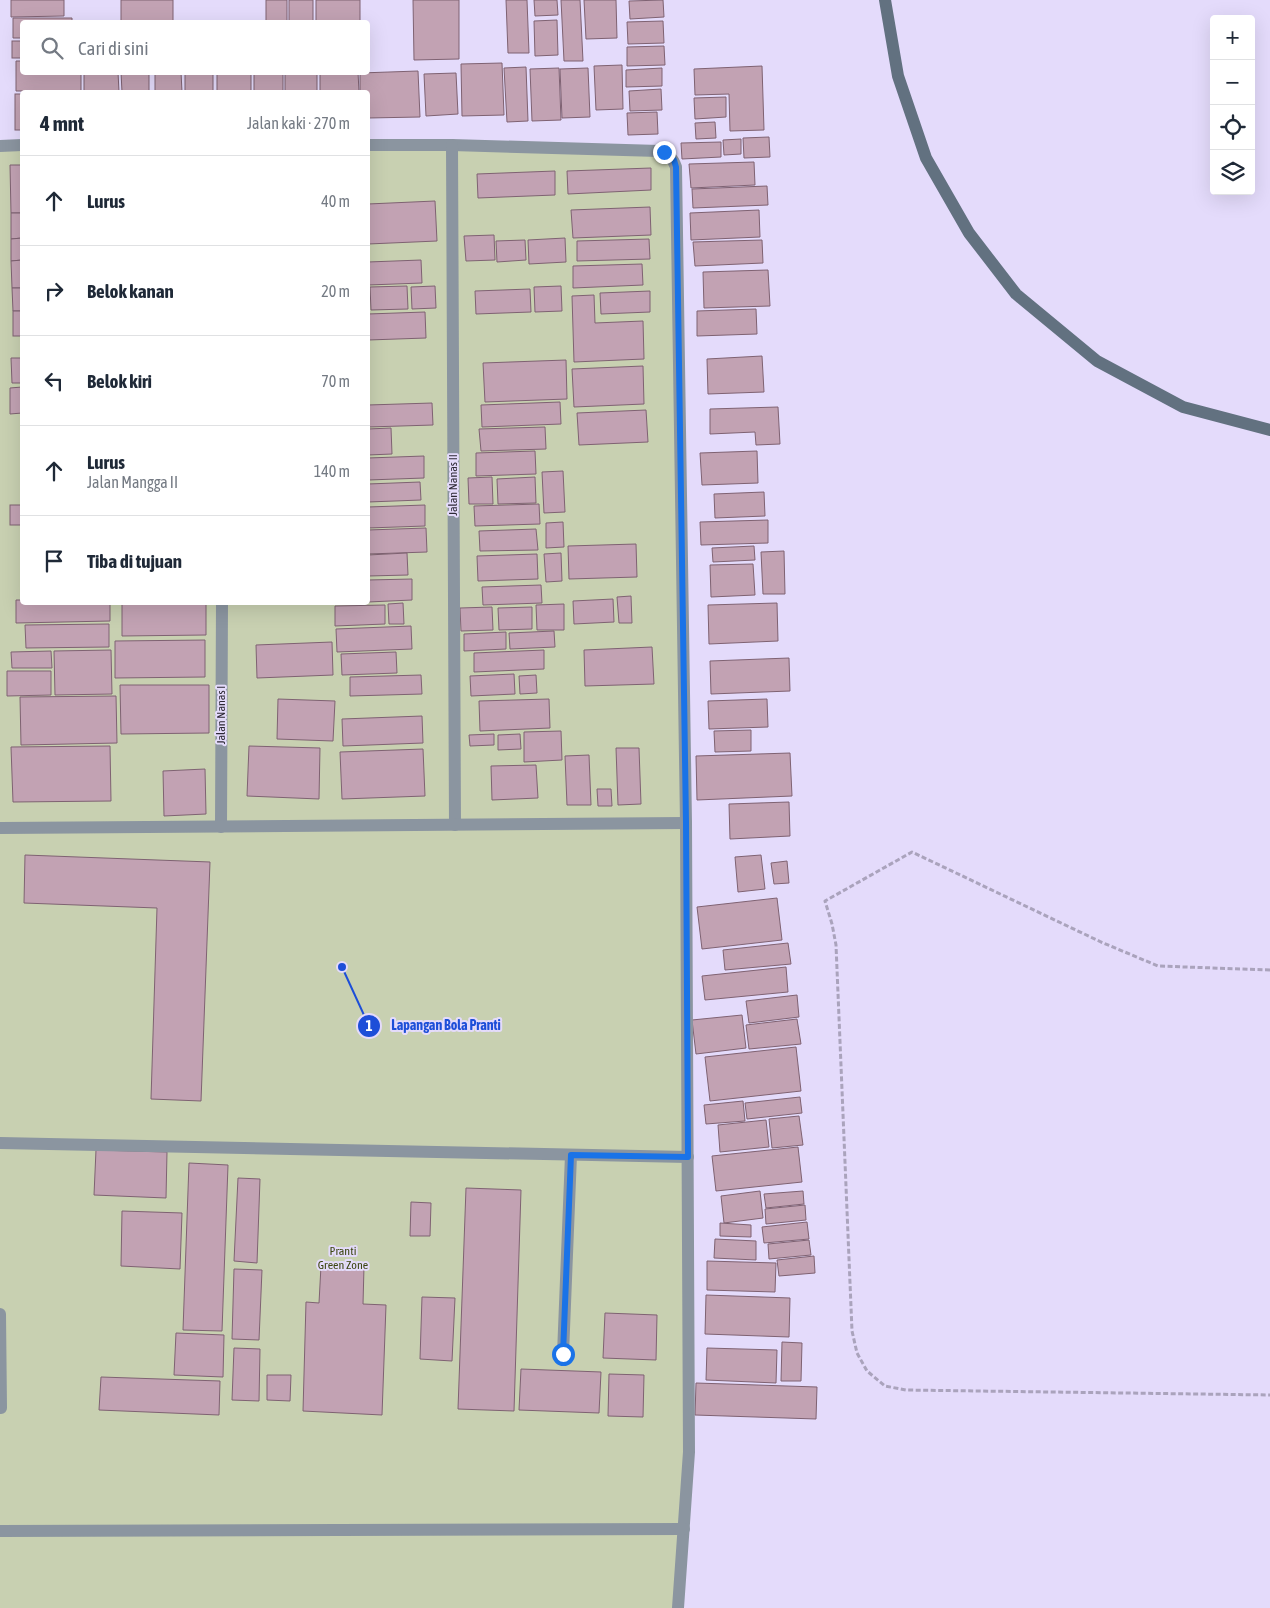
<!DOCTYPE html>
<html lang="id">
<head>
<meta charset="utf-8">
<style>
	body { margin:0; font-family:"Asap Condensed",sans-serif; background:#f2f2f3; color:#1f2937 }
	.controls { position:absolute; right:15px; top:15px; display:grid; overflow:hidden; border-radius:5px; box-shadow:0 5px 20px #0002 }
	.controls button { width:45px; height:45px; display:grid; place-items:center; padding:0; border:0; border-bottom:1px solid #e0e1e3; background:#fff; color:#1f2937; font:25px sans-serif }
	.stop { position:absolute; width:15px; height:15px; margin:-11px; border:4px solid #1a73e8; border-radius:50%; background:#fff }
	.stop.end { background:#1a73e8; border-color:#fff; box-shadow:0 1px 5px #0008 }
	.list { margin:0; padding:0; list-style:none }
	h2 { display:flex; justify-content:space-between; align-items:center; height:65px; margin:0; padding:0 20px; font-size:21px }
	h2 small { font-size:16px; font-weight:400; color:#747a83 }
	.list li { display:grid; grid-template-columns:32px 1fr auto; gap:15px; align-items:center; box-sizing:border-box; height:90px; padding:0 20px; border-top:1px solid #e0e1e3 }
	.list b { display:block; font-size:19px; white-space:nowrap }
	.list p { margin:0; font-size:16px; white-space:nowrap; color:#747a83 }
	.list em { font-size:16px; font-style:normal; color:#747a83 }
	.icon { flex:none; width:28px; height:28px; fill:none; stroke:currentColor; stroke-width:2; stroke-linecap:round; stroke-linejoin:round }
	.map { position:relative; flex:none; width:1270px; height:1608px; overflow:hidden }
	.search { position:absolute; background:#fff; box-shadow:0 5px 20px #0002; left:20px; top:20px; width:350px; height:55px; display:flex; align-items:center; gap:12px; box-sizing:border-box; padding:0 18px; border-radius:5px; color:#747a83; font-size:19px }
	.panel { position:absolute; background:#fff; box-shadow:0 5px 20px #0002; left:20px; top:90px; width:350px; height:515px; border-radius:5px }
	.map>svg:first-child { display:block }
</style>
</head>
<body>
<div class="map">
<svg width="1270" height="1608" viewBox="0 0 1270 1608">
	<rect width="100%" height="100%" fill="#e4dbfb"/>
	<!-- green -->
	<polygon fill="#c8d0b1" points="368,146 659,151 673,162 690,1395 681,1608 0,1608 0,148 22,147 22,602 368,602"/>
	<!-- building -->
	<g fill="#c2a2b3" stroke="#7f6272">
		<polygon points="11,0 64,0 64,16 11,17"/>
		<rect x="121" y="0" width="52" height="22"/>
		<rect x="266" y="0" width="21" height="22"/>
		<rect x="289" y="0" width="24" height="22"/>
		<rect x="316" y="0" width="44" height="22"/>
		<polygon points="413,0 459,0 459,59 414,60"/>
		<polygon points="506,0 527,0 529,53 508,53"/>
		<polygon points="534,0 557,0 558,15 535,16"/>
		<polygon points="561,0 580,0 583,61 564,61"/>
		<polygon points="584,0 616,0 617,38 586,39"/>
		<polygon points="663,0 664,17 630,19 629,1"/>
		<polygon points="13,18 72,18 72,22 22,22 22,38 13,38"/>
		<polygon points="557,20 558,55 535,56 534,21"/>
		<polygon points="663,21 664,43 628,44 627,22"/>
		<rect x="12" y="41" width="10" height="17"/>
		<polygon points="664,46 665,65 627,66 627,47"/>
		<polygon points="16,61 22,61 22,72 81,72 81,91 16,91"/>
		<polygon points="502,63 504,115 462,116 461,64"/>
		<polygon points="622,65 623,109 596,110 594,66"/>
		<polygon points="762,66 764,130 730,131 729,94 695,95 694,69"/>
		<polygon points="526,67 528,121 507,122 504,68"/>
		<polygon points="559,68 561,120 532,121 530,69"/>
		<polygon points="588,68 590,117 562,118 560,69"/>
		<polygon points="662,68 662,86 626,87 626,70"/>
		<polygon points="418,71 420,117 368,118 368,92 360,92 360,73"/>
		<polygon points="84,72 118,72 119,92 84,92"/>
		<polygon points="121,72 149,72 149,92 122,92"/>
		<polygon points="155,72 181,72 182,92 155,92"/>
		<rect x="185" y="72" width="28" height="20"/>
		<rect x="217" y="72" width="34" height="20"/>
		<rect x="254" y="72" width="29" height="20"/>
		<rect x="285" y="72" width="32" height="20"/>
		<polygon points="320,72 358,72 359,92 320,92"/>
		<polygon points="456,73 458,114 426,116 424,74"/>
		<polygon points="661,89 662,110 630,111 629,91"/>
		<rect x="15" y="94" width="7" height="36"/>
		<polygon points="726,97 726,117 695,119 694,98"/>
		<polygon points="657,112 658,134 628,135 627,113"/>
		<polygon points="715,122 716,138 696,139 695,123"/>
		<polygon points="769,137 770,157 744,158 743,138"/>
		<polygon points="741,139 741,154 724,155 723,140"/>
		<polygon points="721,142 721,157 682,159 681,143"/>
		<polygon points="754,162 755,185 691,188 689,164"/>
		<polygon points="10,165 22,165 22,213 11,213"/>
		<polygon points="651,168 651,190 568,194 567,171"/>
		<polygon points="555,171 555,195 478,198 477,174"/>
		<polygon points="767,186 768,205 693,208 692,189"/>
		<polygon points="435,201 437,241 368,244 368,204"/>
		<polygon points="650,207 651,235 573,238 571,210"/>
		<polygon points="759,210 760,237 691,240 690,213"/>
		<polygon points="11,213 22,213 22,238 11,239"/>
		<polygon points="494,235 495,260 466,261 464,236"/>
		<polygon points="22,238 22,260 11,261 11,239"/>
		<polygon points="565,238 566,262 529,264 528,240"/>
		<polygon points="649,239 650,259 577,261 577,241"/>
		<polygon points="525,240 526,260 497,262 496,241"/>
		<polygon points="762,240 763,263 695,266 693,242"/>
		<polygon points="22,260 22,288 12,288 11,261"/>
		<polygon points="421,260 422,283 368,285 368,262"/>
		<polygon points="642,264 643,285 573,288 573,266"/>
		<polygon points="768,270 770,306 704,308 703,272"/>
		<polygon points="407,286 408,309 371,310 370,287"/>
		<polygon points="435,286 436,308 412,309 411,287"/>
		<polygon points="561,286 562,311 535,312 534,287"/>
		<polygon points="12,288 22,288 22,311 13,311"/>
		<polygon points="530,289 531,312 476,314 475,291"/>
		<polygon points="650,291 650,312 601,314 600,293"/>
		<polygon points="594,295 595,323 643,321 644,359 574,362 572,296"/>
		<polygon points="756,309 757,334 697,336 697,311"/>
		<rect x="13" y="311" width="9" height="25"/>
		<polygon points="425,312 426,338 368,340 368,314"/>
		<polygon points="762,356 764,392 708,394 707,359"/>
		<polygon points="11,358 22,358 22,383 12,383"/>
		<polygon points="566,360 567,399 485,402 483,363"/>
		<polygon points="643,366 644,404 574,407 572,369"/>
		<polygon points="22,387 22,413 10,414 10,388"/>
		<polygon points="560,402 561,424 482,427 481,405"/>
		<polygon points="432,403 433,425 368,427 368,405"/>
		<polygon points="778,407 780,444 756,445 755,432 710,434 710,409"/>
		<polygon points="646,410 648,442 579,445 577,413"/>
		<polygon points="545,427 546,449 481,451 479,429"/>
		<polygon points="391,428 392,454 368,455 368,429"/>
		<polygon points="535,451 536,474 476,476 476,453"/>
		<polygon points="757,451 758,483 702,485 700,453"/>
		<polygon points="424,456 424,478 368,480 368,458"/>
		<polygon points="563,471 565,512 544,513 542,472"/>
		<polygon points="492,477 493,504 469,504 468,478"/>
		<polygon points="535,477 536,503 498,504 497,479"/>
		<polygon points="420,482 421,500 368,502 368,484"/>
		<polygon points="764,492 765,516 715,518 714,494"/>
		<polygon points="539,504 540,524 475,526 474,506"/>
		<rect x="10" y="505" width="12" height="20"/>
		<polygon points="425,505 425,526 368,528 368,507"/>
		<polygon points="768,520 768,543 701,545 700,522"/>
		<polygon points="563,522 564,547 546,548 546,523"/>
		<polygon points="426,528 427,552 368,554 368,530"/>
		<polygon points="536,529 538,550 480,551 479,531"/>
		<polygon points="636,544 637,577 569,579 568,546"/>
		<polygon points="754,546 755,560 713,562 712,548"/>
		<polygon points="784,551 785,594 763,594 761,552"/>
		<polygon points="407,553 408,575 368,576 368,555"/>
		<polygon points="561,553 562,581 546,582 544,554"/>
		<polygon points="537,554 538,579 478,581 477,556"/>
		<polygon points="753,564 755,595 711,597 710,565"/>
		<polygon points="412,579 412,600 368,602 368,580"/>
		<polygon points="541,585 542,603 483,605 482,587"/>
		<polygon points="631,596 632,623 619,623 617,597"/>
		<polygon points="613,599 614,622 574,624 573,601"/>
		<polygon points="16,600 22,600 22,602 110,602 110,621 16,623"/>
		<polygon points="122,602 206,602 206,635 122,636"/>
		<polygon points="403,603 404,624 389,624 388,604"/>
		<polygon points="777,603 778,641 709,644 708,605"/>
		<polygon points="564,604 564,630 537,630 536,605"/>
		<polygon points="385,605 385,624 335,626 335,606"/>
		<polygon points="492,607 493,630 461,631 460,608"/>
		<polygon points="532,607 532,629 499,630 498,608"/>
		<polygon points="109,624 109,647 26,648 25,625"/>
		<polygon points="411,626 412,649 337,652 336,629"/>
		<polygon points="554,631 555,647 510,649 509,633"/>
		<polygon points="506,632 506,649 464,651 464,634"/>
		<polygon points="205,640 205,677 115,678 115,641"/>
		<polygon points="332,642 333,675 257,678 256,645"/>
		<polygon points="652,647 654,684 585,686 584,650"/>
		<polygon points="111,650 112,694 55,695 54,651"/>
		<polygon points="544,650 544,669 474,672 474,653"/>
		<polygon points="51,651 52,668 12,668 11,652"/>
		<polygon points="396,652 397,673 342,675 341,654"/>
		<polygon points="789,658 790,691 711,694 710,661"/>
		<polygon points="7,671 51,671 51,695 7,696"/>
		<polygon points="514,674 515,694 471,696 470,676"/>
		<polygon points="421,675 422,694 350,696 350,677"/>
		<polygon points="536,675 537,693 520,694 519,676"/>
		<polygon points="120,685 209,685 209,733 121,734"/>
		<polygon points="116,696 117,743 21,745 20,697"/>
		<polygon points="278,699 335,701 333,741 277,739"/>
		<polygon points="549,699 550,728 480,731 479,701"/>
		<polygon points="767,699 768,727 709,729 708,701"/>
		<polygon points="422,716 423,743 343,746 342,719"/>
		<polygon points="751,730 751,751 715,752 714,731"/>
		<polygon points="561,731 562,760 524,762 524,732"/>
		<polygon points="494,734 494,745 470,746 469,735"/>
		<polygon points="520,734 521,749 498,750 498,735"/>
		<polygon points="110,746 111,801 13,802 11,747"/>
		<polygon points="249,746 320,748 319,799 247,796"/>
		<polygon points="616,748 639,748 641,804 618,805"/>
		<polygon points="423,749 425,796 342,799 340,752"/>
		<polygon points="790,753 792,796 697,800 696,756"/>
		<polygon points="589,755 591,805 567,805 565,756"/>
		<polygon points="536,765 538,798 492,800 491,766"/>
		<polygon points="205,769 206,814 164,816 163,771"/>
		<polygon points="597,789 611,789 612,806 598,806"/>
		<polygon points="789,802 790,836 730,839 729,804"/>
		<polygon points="25,855 210,862 201,1101 151,1099 157,908 24,903"/>
		<polygon points="761,855 765,889 738,892 735,857"/>
		<polygon points="787,861 789,883 774,884 771,863"/>
		<polygon points="777,898 782,940 702,949 697,907"/>
		<polygon points="788,943 791,964 725,970 723,950"/>
		<polygon points="786,967 788,992 705,1000 702,976"/>
		<polygon points="797,995 799,1017 749,1023 746,1001"/>
		<polygon points="742,1015 746,1048 696,1054 692,1020"/>
		<polygon points="797,1019 801,1044 749,1049 746,1025"/>
		<polygon points="796,1047 801,1091 710,1101 705,1057"/>
		<polygon points="800,1097 802,1113 747,1119 745,1103"/>
		<polygon points="743,1101 745,1121 706,1124 704,1105"/>
		<polygon points="799,1116 803,1145 772,1148 769,1119"/>
		<polygon points="766,1120 769,1147 720,1152 718,1125"/>
		<polygon points="798,1147 802,1182 716,1191 712,1156"/>
		<polygon points="96,1150 167,1152 166,1198 94,1195"/>
		<polygon points="189,1163 228,1165 222,1331 183,1330"/>
		<polygon points="238,1178 260,1179 257,1263 234,1261"/>
		<polygon points="466,1188 521,1190 514,1411 458,1409"/>
		<polygon points="760,1191 763,1218 724,1223 721,1196"/>
		<polygon points="803,1191 804,1204 766,1208 764,1194"/>
		<polygon points="411,1202 431,1203 430,1236 410,1236"/>
		<polygon points="805,1205 806,1220 766,1224 765,1209"/>
		<polygon points="122,1211 182,1213 180,1269 121,1266"/>
		<polygon points="807,1222 809,1239 764,1243 762,1227"/>
		<polygon points="720,1223 751,1225 751,1237 720,1236"/>
		<polygon points="715,1239 756,1241 756,1260 714,1258"/>
		<polygon points="809,1240 811,1255 769,1259 768,1244"/>
		<polygon points="814,1256 815,1273 779,1276 777,1260"/>
		<polygon points="707,1261 776,1263 775,1292 707,1290"/>
		<polygon points="321,1266 364,1267 363,1304 386,1305 382,1415 303,1411 306,1302 319,1303"/>
		<polygon points="234,1269 262,1270 259,1340 232,1339"/>
		<polygon points="706,1295 790,1298 789,1337 705,1334"/>
		<polygon points="422,1297 455,1298 452,1361 420,1359"/>
		<polygon points="605,1313 657,1315 656,1360 603,1358"/>
		<polygon points="176,1333 224,1335 223,1377 174,1375"/>
		<polygon points="782,1342 802,1343 801,1381 781,1381"/>
		<polygon points="234,1348 260,1349 259,1401 232,1400"/>
		<polygon points="707,1348 777,1350 776,1383 706,1380"/>
		<polygon points="521,1369 601,1372 599,1413 519,1410"/>
		<polygon points="609,1374 644,1375 643,1417 608,1416"/>
		<polygon points="267,1375 291,1375 290,1401 267,1400"/>
		<polygon points="101,1377 220,1381 219,1415 99,1410"/>
		<polygon points="696,1383 817,1387 816,1419 695,1415"/>
	</g>
	<g fill="none" stroke-linecap="round" stroke-linejoin="round">
		<!-- path -->
		<polyline stroke="#aaa3bc" stroke-width="3" stroke-dasharray="5 2.5" stroke-linecap="butt" points="1270,970 1158,966 1101,942 912,852 825,901 832,924 836,945 852,1331 857,1353 867,1371 885,1386 906,1390 1270,1395"/>
		<!-- lane -->
		<polyline stroke="#8b95a0" stroke-width="12" points="563,1354 571,1155"/>
		<!-- street -->
		<g stroke="#8b95a0" stroke-width="12">
			<path d="M368,145H452L659,151C668,154 673,158 676,167L686,823L689,1452L678,1608"/>
			<polyline points="452,145 455,825"/>
			<polyline points="0,146 22,145"/>
			<polyline points="221,827 222,602"/>
			<polyline points="0,828 686,823"/>
			<polyline points="0,1143 688,1157"/>
			<polyline points="0,1314 1,1408"/>
			<polyline points="0,1531 684,1529"/>
		</g>
		<!-- secondary -->
		<polyline stroke="#627180" stroke-width="12" points="885,0 898,76 926,158 969,233 1016,294 1097,361 1183,407 1270,430"/>
	</g>
	<g fill="none" stroke-linecap="round" stroke-linejoin="round">
		<!-- route -->
		<polyline stroke="#1a73e8" stroke-width="6" points="563,1354 571,1155 688,1157 686,823 676,167 674,160 664,152"/>
	</g>
	<g text-anchor="middle" dominant-baseline="central" stroke-width="4" stroke-linejoin="round" paint-order="stroke">
		<!-- street labels -->
		<g font-size="12" fill="#2d2935" stroke="#e4dbfb">
			<text transform="translate(453 485) rotate(-90)">Jalan Nanas II</text>
			<text transform="translate(221 715) rotate(-90)">Jalan Nanas I</text>
		</g>
		<!-- park labels -->
		<g font-size="12" fill="#3b450f" stroke="#e4dbfb">
			<text x="343" y="1251">Pranti<tspan x="343" dy="14">Green Zone</tspan></text>
		</g>
	</g>
	<!-- callouts -->
	<path fill="none" stroke="#1d4ed8" stroke-width="2" d="M342 967L369 1026"/>
	<g fill="#1d4ed8" stroke="#e4dbfb" stroke-width="2">
		<circle cx="342" cy="967" r="5"/>
		<circle cx="369" cy="1026" r="12"/>
	</g>
	<g font-size="15" text-anchor="middle" font-weight="bold" fill="#fff">
		<text x="369" y="1031">1</text>
	</g>
	<g font-size="14" text-anchor="middle" font-weight="bold" fill="#1d4ed8" stroke="#e4dbfb" stroke-width="4" stroke-linejoin="round" paint-order="stroke">
		<text x="446" y="1030">Lapangan Bola Pranti</text>
	</g>
</svg>
<div class="controls">
<button>+</button>
<button>−</button>
<button><svg class="icon" aria-label="locate" viewBox="0 0 24 24"><circle cx="12" cy="12" r="6"/><path d="M12 2v4M12 18v4M2 12h4M18 12h4"/></svg></button>
<button><svg class="icon" aria-label="layers" viewBox="0 0 24 24"><path d="M12 4l9 5-9 5-9-5zM3 14l9 5 9-5"/></svg></button>
</div>
<div class="stop" style="left:563px;top:1354px"></div>
<div class="stop end" style="left:664px;top:152px"></div>
<div class="search"><svg class="icon" aria-label="search" viewBox="0 0 24 24"><circle cx="10" cy="10" r="6"/><path d="M15 15l6 6"/></svg>Cari di sini</div>
<section class="panel">
<h2>4 mnt<small>Jalan kaki · 270 m</small></h2>
<ul class="list">
<li><svg class="icon" aria-label="ahead" viewBox="0 0 24 24"><path d="M12 20V5M6 11l6-6 6 6"/></svg><div><b>Lurus</b></div><em>40 m</em></li>
<li><svg class="icon" aria-label="right" viewBox="0 0 24 24"><path d="M7 20v-9h11M14 6l5 5-5 5"/></svg><div><b>Belok kanan</b></div><em>20 m</em></li>
<li><svg class="icon" aria-label="left" viewBox="0 0 24 24"><path d="M17 20v-9H6M10 6l-5 5 5 5"/></svg><div><b>Belok kiri</b></div><em>70 m</em></li>
<li><svg class="icon" aria-label="ahead" viewBox="0 0 24 24"><path d="M12 20V5M6 11l6-6 6 6"/></svg><div><b>Lurus</b><p>Jalan Mangga II</p></div><em>140 m</em></li>
<li><svg class="icon" aria-label="arrive" viewBox="0 0 24 24"><path d="M6 21V4h12l-3 4 3 4H6"/></svg><div><b>Tiba di tujuan</b></div></li>
</ul>
</section>
</div>
</body>
</html>
